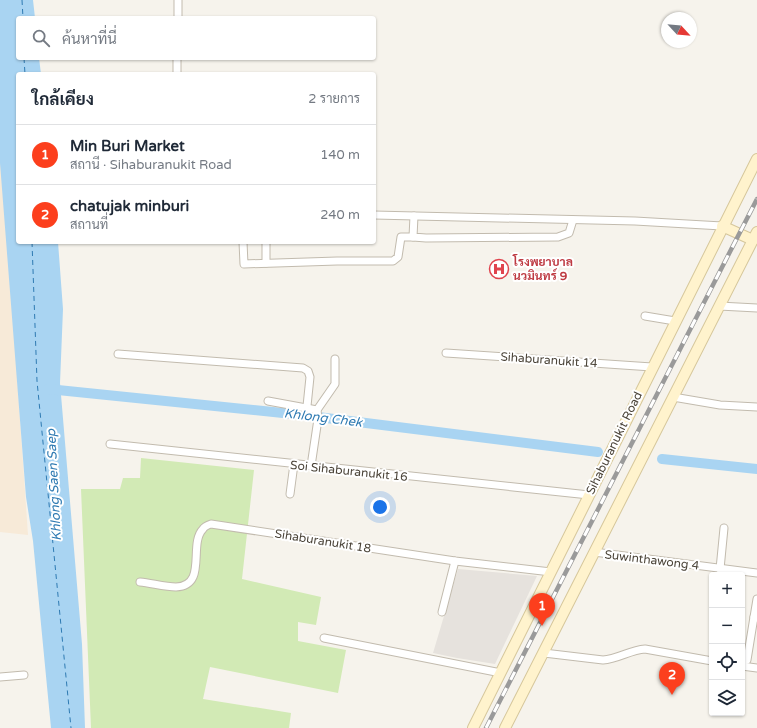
<!DOCTYPE html>
<html lang="th">
<head>
<meta charset="utf-8">
<style>
	body { margin:0; font-family:"Varela Round",Sarabun,sans-serif; background:#f6f6f7; color:#1f2937 }
	.controls { position:absolute; right:12px; bottom:12px; display:grid; overflow:hidden; border-radius:4px; box-shadow:0 1px 3px #0004 }
	.controls button { width:36px; height:36px; display:grid; place-items:center; padding:0; border:0; border-bottom:1px solid #e0e1e3; background:#fff; color:#1f2937; font:20px sans-serif }
	.compass { position:absolute; left:661px; top:12px; width:36px; height:36px; border-radius:50%; background:#fff; box-shadow:0 1px 3px #0004; rotate:116deg }
	.you { position:absolute; left:380px; top:507px; width:14px; height:14px; margin:-10px; border:3px solid #fff; border-radius:50%; background:#1a73e8; box-shadow:0 0 0 6px #1a73e833 }
	.badge { display:grid; place-items:center; width:26px; height:26px; border-radius:50%; background:#fc3f1d; color:#fff; font-size:13px; font-weight:700 }
	.pin { position:absolute; translate:-50% -33px; filter:drop-shadow(0 1px 2px #0008) }
	.pin::after { content:''; position:absolute; top:21px; width:14px; height:12px; background:inherit; clip-path:polygon(0 0,100% 0,50% 100%) }
	.list { margin:0; padding:0; list-style:none }
	h2 { display:flex; justify-content:space-between; align-items:center; height:52px; margin:0; padding:0 16px; font-size:17px }
	h2 small { font-size:13px; font-weight:400; color:#747a83 }
	.list li { display:grid; grid-template-columns:26px 1fr auto; gap:12px; align-items:center; box-sizing:border-box; height:60px; padding:0 16px; border-top:1px solid #e0e1e3 }
	.list b { display:block; font-size:15px; white-space:nowrap }
	.list p { margin:0; font-size:13px; white-space:nowrap; color:#747a83 }
	.list em { font-size:13px; font-style:normal; color:#747a83 }
	.icon { flex:none; width:22px; height:22px; fill:none; stroke:currentColor; stroke-width:2; stroke-linecap:round; stroke-linejoin:round }
	.map { position:relative; flex:none; width:757px; height:728px; overflow:hidden }
	.search { position:absolute; background:#fff; box-shadow:0 1px 3px #0004; left:16px; top:16px; width:360px; height:44px; display:flex; align-items:center; gap:10px; box-sizing:border-box; padding:0 14px; border-radius:4px; color:#747a83; font-size:15px }
	.panel { position:absolute; background:#fff; box-shadow:0 1px 3px #0004; left:16px; top:72px; width:360px; height:172px; border-radius:4px }
	.map>svg:first-child { display:block }
</style>
</head>
<body>
<div class="map">
<svg width="757" height="728" viewBox="0 0 757 728">
	<rect width="100%" height="100%" fill="#f6f3ec"/>
	<!-- commercial -->
	<polygon fill="#f7ead8" points="0,127 28,535 0,532"/>
	<!-- industrial -->
	<polygon fill="#e6e2dd" points="458,569 537,576 495,664 457,658 433,653"/>
	<!-- green -->
	<polygon fill="#d2eab5" points="141,458 254,470 242,579 321,597 316,625 298,622 298,641 346,650 338,693 210,667 203,699 291,713 289,728 91,728 81,489 120,489 123,478 140,478"/>
	<!-- water -->
	<polygon fill="#a9d4f2" points="0,0 33,0 35,18 18,18 18,58 39,58 41,74 18,74 18,242 58,242 63,309 60,383 82,644 85,728 51,728 33,541 26,497 0,163"/>
	<g fill="none" stroke-linecap="round" stroke-linejoin="round">
		<!-- canal -->
		<g stroke="#a9d4f2" stroke-width="10">
			<polyline points="48,389 302,415 598,452"/>
			<polyline points="662,459 757,469"/>
		</g>
		<!-- ferry -->
		<g stroke="#2e7ab2" stroke-width="1" stroke-dasharray="5 4" stroke-linecap="butt">
			<polyline points="22,0 23,18"/>
			<polyline points="24,58 25,74"/>
			<polyline points="32,242 37,381 71,728"/>
		</g>
		<!-- minor casing -->
		<g stroke="#c2bbae" stroke-width="9">
			<g id="minor">
				<polyline points="178,18 178,0"/>
				<polyline points="177,74 177,58"/>
				<polyline points="374,215 635,221 722,226"/>
				<polyline points="414,216 413,237 426,238 558,237 569,233 573,220"/>
				<polyline points="243,242 244,264 337,261 393,261 398,257 401,237 413,237"/>
				<polyline points="266,263 266,242"/>
				<polyline points="719,306 757,308"/>
				<polyline points="645,316 675,321"/>
				<polyline points="446,353 652,367"/>
				<polyline points="118,354 303,368 308,371 310,377 307,406"/>
				<polyline points="673,397 720,405 757,407"/>
				<polyline points="268,401 317,410"/>
				<polyline points="110,444 589,495"/>
				<polyline points="311,466 318,419 317,410 335,384 335,359"/>
				<polyline points="290,494 294,464"/>
				<polyline points="594,552 757,573"/>
				<polyline points="720,569 724,528"/>
				<path d="M140,582C151,583 165,587 176,587C208,586 188,544 203,529C204,527 208,525 211,524L455,561L551,572"/>
				<polyline points="442,612 455,561"/>
				<polyline points="757,618 754,617 757,599"/>
				<polyline points="324,638 501,673"/>
				<path d="M544,653L603,660C618,659 630,650 645,649L712,661"/>
				<polyline points="747,660 754,617"/>
				<polyline points="742,666 757,668"/>
				<polyline points="0,677 24,675"/>
			</g>
		</g>
		<!-- secondary casing -->
		<g stroke="#d6c79b" stroke-width="12">
			<g id="secondary">
				<polyline points="722,226 753,240"/>
				<polyline points="473,728 757,159"/>
				<polyline points="505,728 757,232"/>
			</g>
		</g>
		<!-- minor -->
		<use href="#minor" stroke="#fff" stroke-width="7"/>
		<!-- secondary -->
		<use href="#secondary" stroke="#fff3cd" stroke-width="10"/>
		<!-- rail casing -->
		<g stroke="#9a9a9a" stroke-width="4.5">
			<polyline id="rail" points="486,728 757,199"/>
		</g>
		<!-- rail -->
		<use href="#rail" stroke="#fff" stroke-width="3" stroke-dasharray="9" stroke-linecap="butt"/>
	</g>
	<!-- icons -->
	<defs>
		<g id="hospital-ring" transform="scale(1)"><circle r="9.5" fill="#fff" stroke="#e0444e" stroke-width="1.5"/><path d="M-5-5h3v3.5h4V-5h3V5h-3V1.5h-4V5h-3Z" fill="#e0444e"/></g>
	</defs>
	<g fill-rule="evenodd">
		<use href="#hospital-ring" x="499" y="269"/>
	</g>
	<g text-anchor="middle" dominant-baseline="central" stroke-width="4" stroke-linejoin="round" paint-order="stroke">
		<!-- health labels -->
		<g font-size="12" font-weight="bold" fill="#be3a42" stroke="#fff" text-anchor="start">
			<text x="513" y="262">โรงพยาบาล<tspan x="513" dy="14">นวมินทร์ 9</tspan></text>
		</g>
		<!-- street labels -->
		<g font-size="12" fill="#4b4439" stroke="#fff">
			<text transform="translate(549 360) rotate(4)">Sihaburanukit 14</text>
			<text transform="translate(614 443) rotate(-64)">Sihaburanukit Road</text>
			<text transform="translate(349 471) rotate(6)">Soi Sihaburanukit 16</text>
			<text transform="translate(323 541) rotate(9)">Sihaburanukit 18</text>
			<text transform="translate(652 560) rotate(7)">Suwinthawong 4</text>
		</g>
		<!-- water labels -->
		<g font-size="13" font-style="italic" fill="#2e7ab2" stroke="#fff">
			<text transform="translate(323 418) rotate(7)">Khlong Chek</text>
			<text transform="translate(54 485) rotate(-93)">Khlong Saen Saep</text>
		</g>
	</g>
</svg>
<div class="controls">
<button>+</button>
<button>−</button>
<button><svg class="icon" aria-label="locate" viewBox="0 0 24 24"><circle cx="12" cy="12" r="6"/><path d="M12 2v4M12 18v4M2 12h4M18 12h4"/></svg></button>
<button><svg class="icon" aria-label="layers" viewBox="0 0 24 24"><path d="M12 4l9 5-9 5-9-5zM3 14l9 5 9-5"/></svg></button>
</div>
<svg class="compass" viewBox="-18 -18 36 36"><path d="M0-13l5 13h-10z" fill="#e53935"/><path d="M0 13l5-13h-10z" fill="#747a83"/></svg>
<div class="you"></div>
<div class="pin badge" style="left:542px;top:626px">1</div>
<div class="pin badge" style="left:672px;top:695px">2</div>
<div class="search"><svg class="icon" aria-label="search" viewBox="0 0 24 24"><circle cx="10" cy="10" r="6"/><path d="M15 15l6 6"/></svg>ค้นหาที่นี่</div>
<section class="panel">
<h2>ใกล้เคียง<small>2 รายการ</small></h2>
<ul class="list">
<li><span class="badge">1</span><div><b>Min Buri Market</b><p>สถานี · Sihaburanukit Road</p></div><em>140 m</em></li>
<li><span class="badge">2</span><div><b>chatujak minburi</b><p>สถานที่</p></div><em>240 m</em></li>
</ul>
</section>
</div>
</body>
</html>
